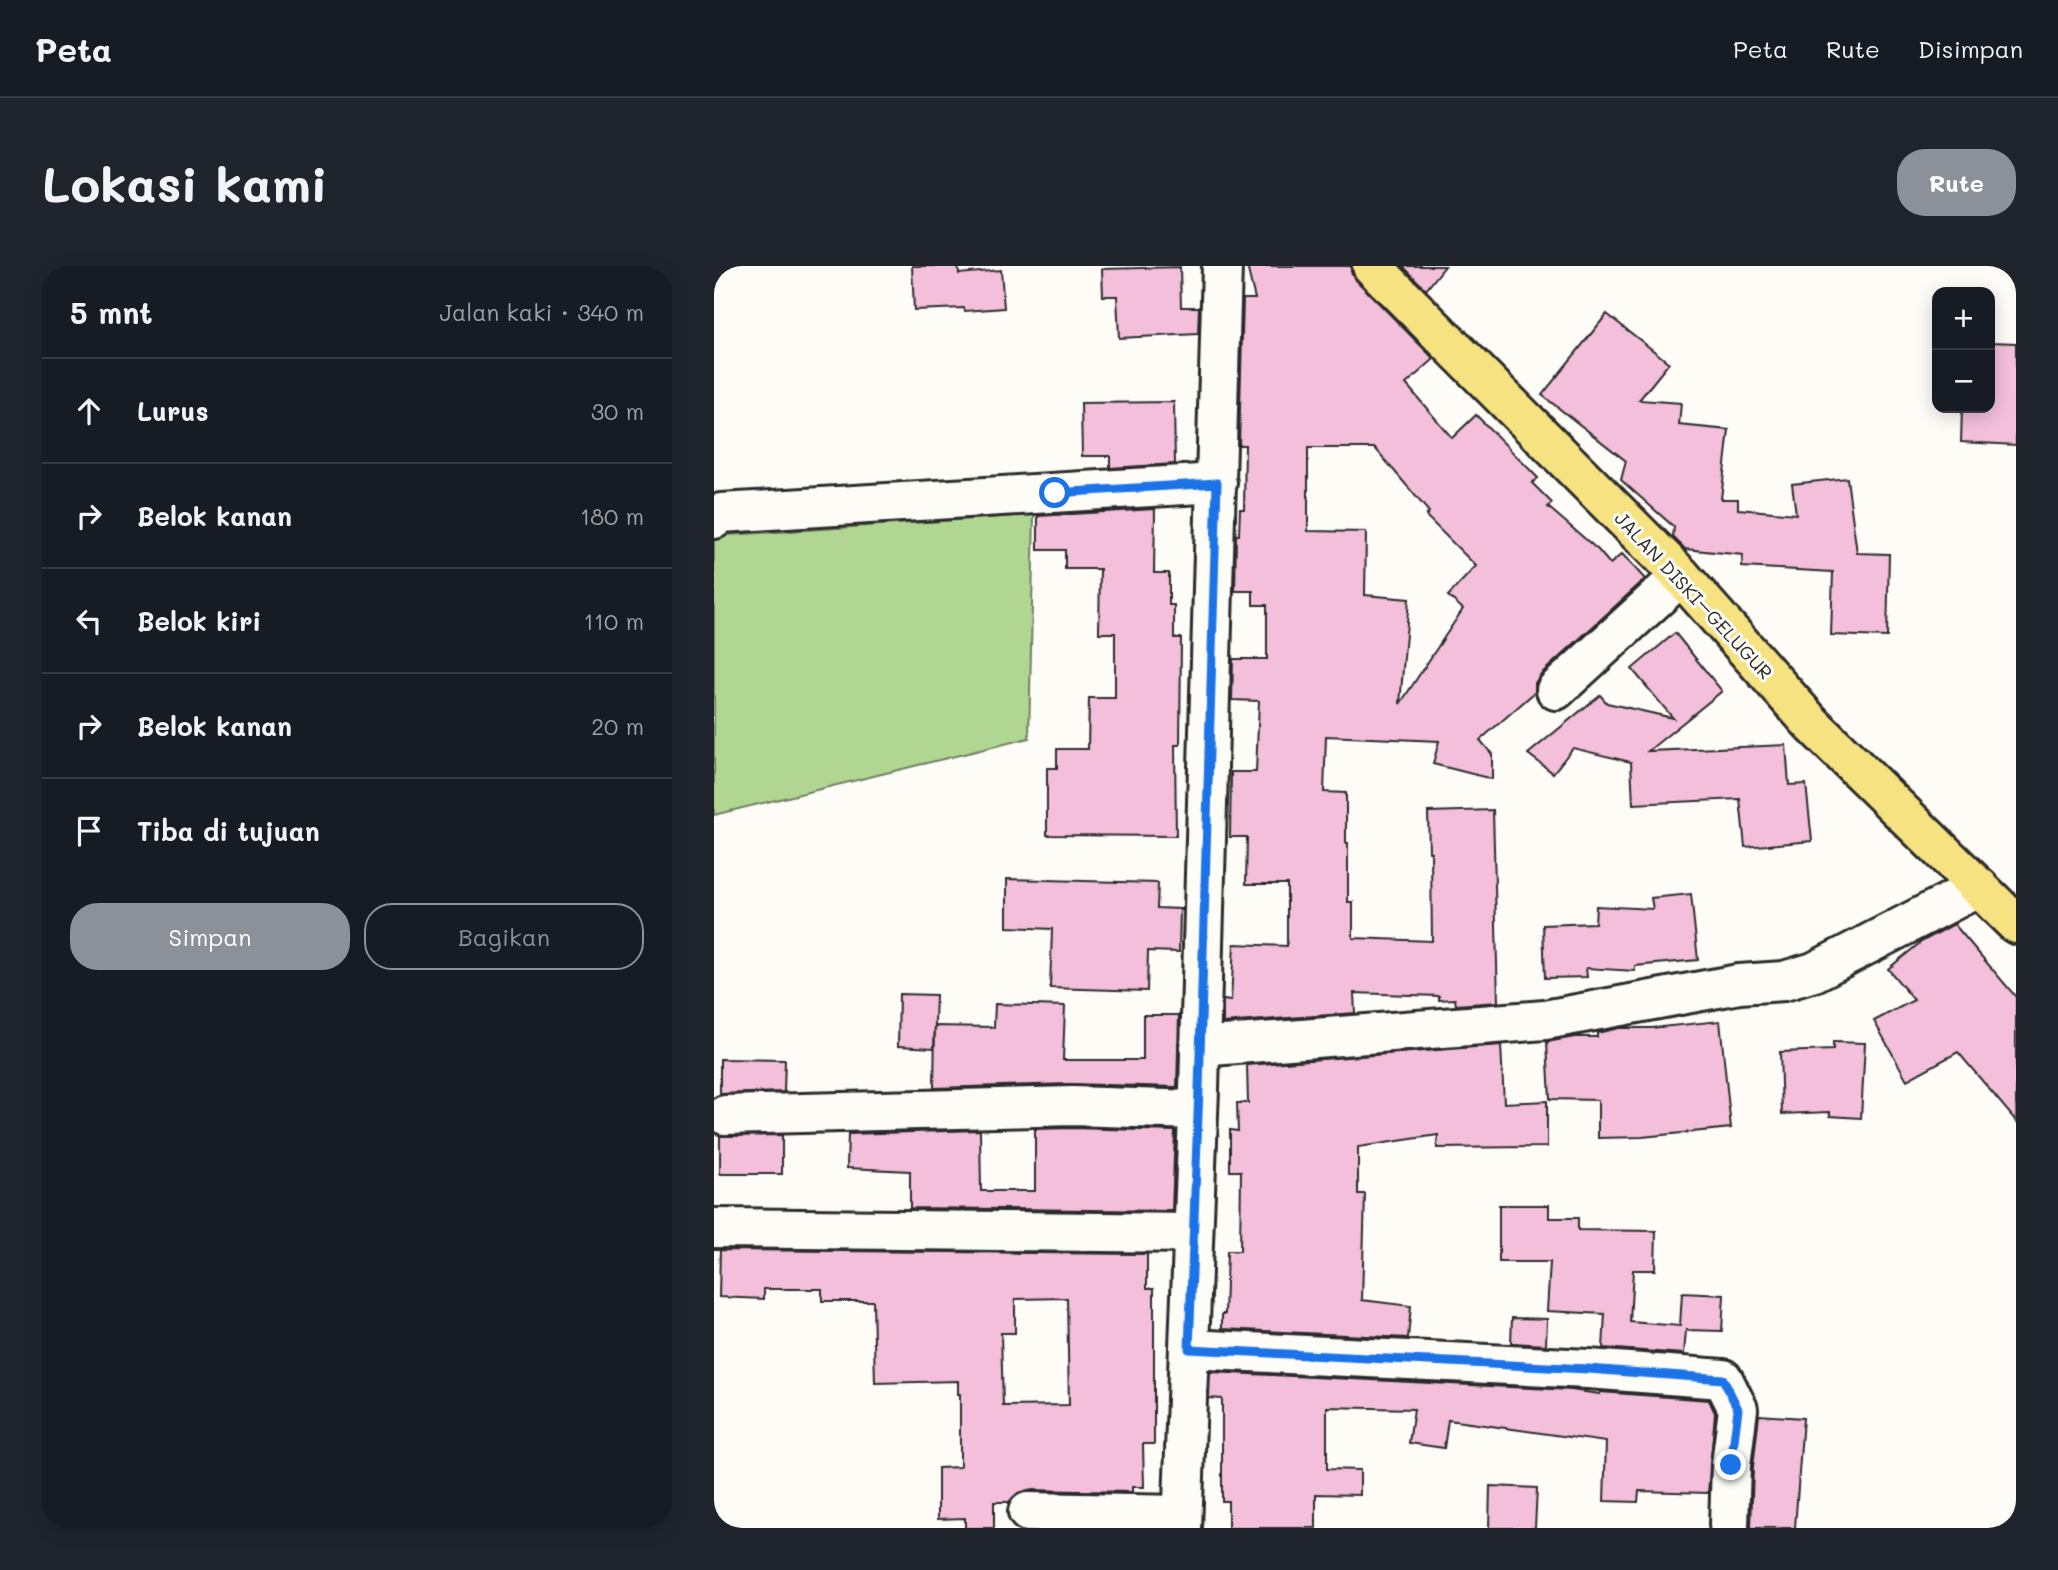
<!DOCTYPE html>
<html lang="id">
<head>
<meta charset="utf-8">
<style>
	body { margin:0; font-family:Mali,sans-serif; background:#20242c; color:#f1f3f6 }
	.controls { position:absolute; right:21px; top:21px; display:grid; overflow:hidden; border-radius:14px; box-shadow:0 4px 18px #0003 }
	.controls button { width:63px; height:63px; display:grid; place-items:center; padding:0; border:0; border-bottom:2px solid #363941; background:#171b24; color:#f1f3f6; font:35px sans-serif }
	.stop { position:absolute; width:21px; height:21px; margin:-16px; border:5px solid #1a73e8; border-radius:50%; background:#fff }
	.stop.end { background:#1a73e8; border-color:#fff; box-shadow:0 2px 7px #0008 }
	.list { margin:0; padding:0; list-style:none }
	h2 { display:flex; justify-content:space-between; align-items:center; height:91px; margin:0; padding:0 28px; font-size:30px }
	h2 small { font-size:23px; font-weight:400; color:#9ea1a6 }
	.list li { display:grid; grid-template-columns:46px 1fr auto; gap:21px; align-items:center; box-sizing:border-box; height:105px; padding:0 28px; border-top:2px solid #363941 }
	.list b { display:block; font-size:26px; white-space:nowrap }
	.list em { font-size:23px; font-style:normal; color:#9ea1a6 }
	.actions { display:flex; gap:14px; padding:21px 28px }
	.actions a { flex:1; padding:16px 0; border:2px solid #8c9099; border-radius:28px; text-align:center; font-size:24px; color:#8c9099 }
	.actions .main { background:#8c9099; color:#fff }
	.icon { flex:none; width:38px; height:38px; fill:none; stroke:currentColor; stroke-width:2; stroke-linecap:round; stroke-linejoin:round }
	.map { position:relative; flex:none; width:1302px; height:1262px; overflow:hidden; border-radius:28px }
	header { display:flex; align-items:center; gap:42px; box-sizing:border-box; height:98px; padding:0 35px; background:#171b24; border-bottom:2px solid #363941 }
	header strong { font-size:33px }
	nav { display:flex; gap:38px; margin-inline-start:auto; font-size:24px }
	.intro { display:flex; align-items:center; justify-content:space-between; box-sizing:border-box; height:168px; padding:0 42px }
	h1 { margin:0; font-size:49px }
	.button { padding:18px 32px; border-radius:28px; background:#8c9099; color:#fff; font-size:24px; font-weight:700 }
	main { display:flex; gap:42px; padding:0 42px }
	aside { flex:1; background:#171b24; border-radius:28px; box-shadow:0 4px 18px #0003 }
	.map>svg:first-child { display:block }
</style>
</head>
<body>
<header>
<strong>Peta</strong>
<nav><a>Peta</a><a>Rute</a><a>Disimpan</a></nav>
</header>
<div class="intro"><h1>Lokasi kami</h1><a class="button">Rute</a></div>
<main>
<aside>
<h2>5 mnt<small>Jalan kaki · 340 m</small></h2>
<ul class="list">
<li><svg class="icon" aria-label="ahead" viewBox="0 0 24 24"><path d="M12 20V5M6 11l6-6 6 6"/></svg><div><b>Lurus</b></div><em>30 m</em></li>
<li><svg class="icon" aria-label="right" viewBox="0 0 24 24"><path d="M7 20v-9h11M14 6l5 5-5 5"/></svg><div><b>Belok kanan</b></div><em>180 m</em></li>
<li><svg class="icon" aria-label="left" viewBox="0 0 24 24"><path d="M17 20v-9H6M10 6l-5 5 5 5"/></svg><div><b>Belok kiri</b></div><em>110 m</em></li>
<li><svg class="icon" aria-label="right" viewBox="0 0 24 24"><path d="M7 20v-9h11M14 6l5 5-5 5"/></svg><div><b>Belok kanan</b></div><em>20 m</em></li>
<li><svg class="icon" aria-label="arrive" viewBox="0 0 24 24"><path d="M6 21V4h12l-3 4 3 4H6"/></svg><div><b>Tiba di tujuan</b></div></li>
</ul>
<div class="actions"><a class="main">Simpan</a><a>Bagikan</a></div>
</aside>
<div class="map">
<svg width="1302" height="1262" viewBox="0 0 1302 1262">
	<rect width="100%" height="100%" fill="#fdfcf7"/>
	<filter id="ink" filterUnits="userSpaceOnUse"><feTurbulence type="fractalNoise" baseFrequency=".0143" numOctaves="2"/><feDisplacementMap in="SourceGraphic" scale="14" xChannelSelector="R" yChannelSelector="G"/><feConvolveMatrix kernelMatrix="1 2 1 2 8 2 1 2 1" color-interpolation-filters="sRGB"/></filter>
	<g filter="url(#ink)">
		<!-- green -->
		<polygon fill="#b1d692" stroke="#6e805e" stroke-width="2" points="320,249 315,472 0,549 0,270"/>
		<!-- building -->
		<g fill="#f3bfdb" stroke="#2b2b2b" stroke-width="2" fill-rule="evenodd">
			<polygon points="198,0 244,0 245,8 287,4 290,42 251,45 250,42 200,44"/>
			<path d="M533,0H637V6L643,15L720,93L692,118L738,172L762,149L824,212L818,217L838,237L834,241L884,284L896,298L908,288L931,313L827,408L821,417V426L766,474L778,488V513L719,498L725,475L612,470L610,526L632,527V577H634V636H639V672L718,675L717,586H715L714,546L779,544L784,736L742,739L741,733L725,734V730L640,727L641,747L509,757V734L517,735L520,678L573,680V618H532L533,571H516L517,506H542L545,435L518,434L519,393H553V339H539V325H521L522,269H525L526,243H530L531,179H525L529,33H541ZM594,182H661L715,246L712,250L762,300L734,330L749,343L686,438L695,333L651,329L652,266L594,265Z"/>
			<polygon points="689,0 731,0 712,24"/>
			<polygon points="466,1 467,41 485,41 484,68 405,72 403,30 389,30 388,3"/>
			<polygon points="893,48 955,97 925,134 967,137 965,159 1015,164 1007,233 1024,233 1024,243 1082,248 1078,218 1133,212 1143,287 1175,288 1173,371 1117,369 1119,306 1028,301 1029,289 971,283 959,271 960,261 907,214 912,195 828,129"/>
			<polygon points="1276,76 1302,77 1302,179 1247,176 1248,142 1276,142"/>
			<polygon points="460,136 461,198 396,202 396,190 368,190 367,137"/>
			<polygon points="441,243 440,307 455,307 455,339 460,339 460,372 467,372 466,479 461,479 462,570 333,569 333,502 343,502 343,483 374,483 375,432 401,432 401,367 385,367 386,303 351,303 351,284 324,284 324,250"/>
			<polygon points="961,367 1008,425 934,485 1072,479 1075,519 1092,518 1098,575 1031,581 1026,533 919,538 917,496 859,482 839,507 814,488 886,429 893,437 959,452 918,403"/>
			<polygon points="293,613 444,617 443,642 466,643 465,686 434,685 433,725 336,722 338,663 293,661"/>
			<polygon points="977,628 984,694 921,700 921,705 872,702 873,711 831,712 829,659 881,657 882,640 939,643 937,632"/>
			<polygon points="1240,658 1302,731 1302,855 1244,786 1193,814 1160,755 1200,734 1174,703 1207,676"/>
			<polygon points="185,728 222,729 220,782 184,780"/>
			<polygon points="281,738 351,740 349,794 429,794 429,749 465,749 463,821 357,818 220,822 221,760 280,761"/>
			<polygon points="1006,755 1017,862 928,871 884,872 884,834 836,833 833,776 861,771 883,771 883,767 905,762 937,762"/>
			<polygon points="1119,776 1151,777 1147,852 1116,850 1116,846 1068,848 1066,786 1119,784"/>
			<polygon points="787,779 790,837 833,835 833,881 723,882 724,869 644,881 644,928 651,928 648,1034 697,1040 694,1072 508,1063 508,1048 511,1048 513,985 526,985 527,905 516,905 516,864 524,865 523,837 534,837 533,799"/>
			<polygon points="6,793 71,794 70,826 6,828"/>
			<polygon points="358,862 461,865 458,945 196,942 196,905 133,902 134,868 266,864 267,925 321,925 321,863"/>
			<polygon points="68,869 68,908 6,908 6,870"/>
			<polygon points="785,939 835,939 835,952 864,952 864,964 942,965 941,1004 919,1004 916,1056 966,1060 968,1027 1010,1029 1008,1065 972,1064 970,1088 889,1082 891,1048 833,1045 836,996 785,996"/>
			<path d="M6,984L433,988V1022H440V1178H429L430,1221H418V1226L314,1224L304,1227L295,1236H280V1262H251V1252L224,1253V1202L246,1201V1128H244V1115L161,1117L159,1035H108V1023H50V1033L5,1031ZM353,1032L355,1139L289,1140L287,1067H301V1033Z"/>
			<polygon points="798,1052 833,1053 832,1079 797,1077"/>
			<polygon points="496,1106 857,1124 886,1128 886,1126 995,1134 1001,1147 994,1227 925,1225 924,1236 890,1235 892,1176 734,1154 730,1182 695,1177 700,1143 613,1141 613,1203 646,1204 646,1229 602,1228 602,1262 514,1262 514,1235 508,1235 508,1133 495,1132"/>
			<polygon points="1045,1149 1089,1152 1081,1262 1037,1262 1039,1201"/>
			<polygon points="776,1220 823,1222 821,1262 775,1262"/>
		</g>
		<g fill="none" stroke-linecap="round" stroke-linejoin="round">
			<!-- minor casing -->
			<g stroke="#2b2b2b" stroke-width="44">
				<g id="minor">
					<polyline points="0,253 7,247 503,217"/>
					<polyline points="842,424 967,310"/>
					<polyline points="485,781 831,754 1025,718 1070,715 1100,706 1265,621"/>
					<polyline points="11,849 358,840 484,844"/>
					<polyline points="0,962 479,967"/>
					<polyline points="475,1083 874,1103 1009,1113 1024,1143 1017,1199 1015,1259"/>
					<polyline points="314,1246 468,1249"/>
					<polyline points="468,1262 485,823 508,0"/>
				</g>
			</g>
			<!-- major casing -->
			<g stroke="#2b2b2b" stroke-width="44">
				<polyline id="major" points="658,0 967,310 1097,457 1302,658"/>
			</g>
			<!-- minor -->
			<use href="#minor" stroke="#fdfcf7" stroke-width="38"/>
			<!-- major -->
			<use href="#major" stroke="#f6e281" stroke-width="38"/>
		</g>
	</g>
	<g fill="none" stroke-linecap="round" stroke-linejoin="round" filter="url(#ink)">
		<!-- route -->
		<polyline stroke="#1a73e8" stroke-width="9" points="341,227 503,217 485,823 475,1083 874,1103 1009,1113 1024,1143 1017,1199"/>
	</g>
	<g text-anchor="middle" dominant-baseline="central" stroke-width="6" stroke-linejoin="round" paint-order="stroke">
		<!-- street labels -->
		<g font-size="19" fill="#2b2b2b" stroke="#fdfcf7">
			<text transform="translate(980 329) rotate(47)">JALAN DISKI–GELUGUR</text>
		</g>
	</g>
</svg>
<div class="controls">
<button>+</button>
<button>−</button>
</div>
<div class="stop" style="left:341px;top:227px"></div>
<div class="stop end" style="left:1017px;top:1199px"></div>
</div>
</main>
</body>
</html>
